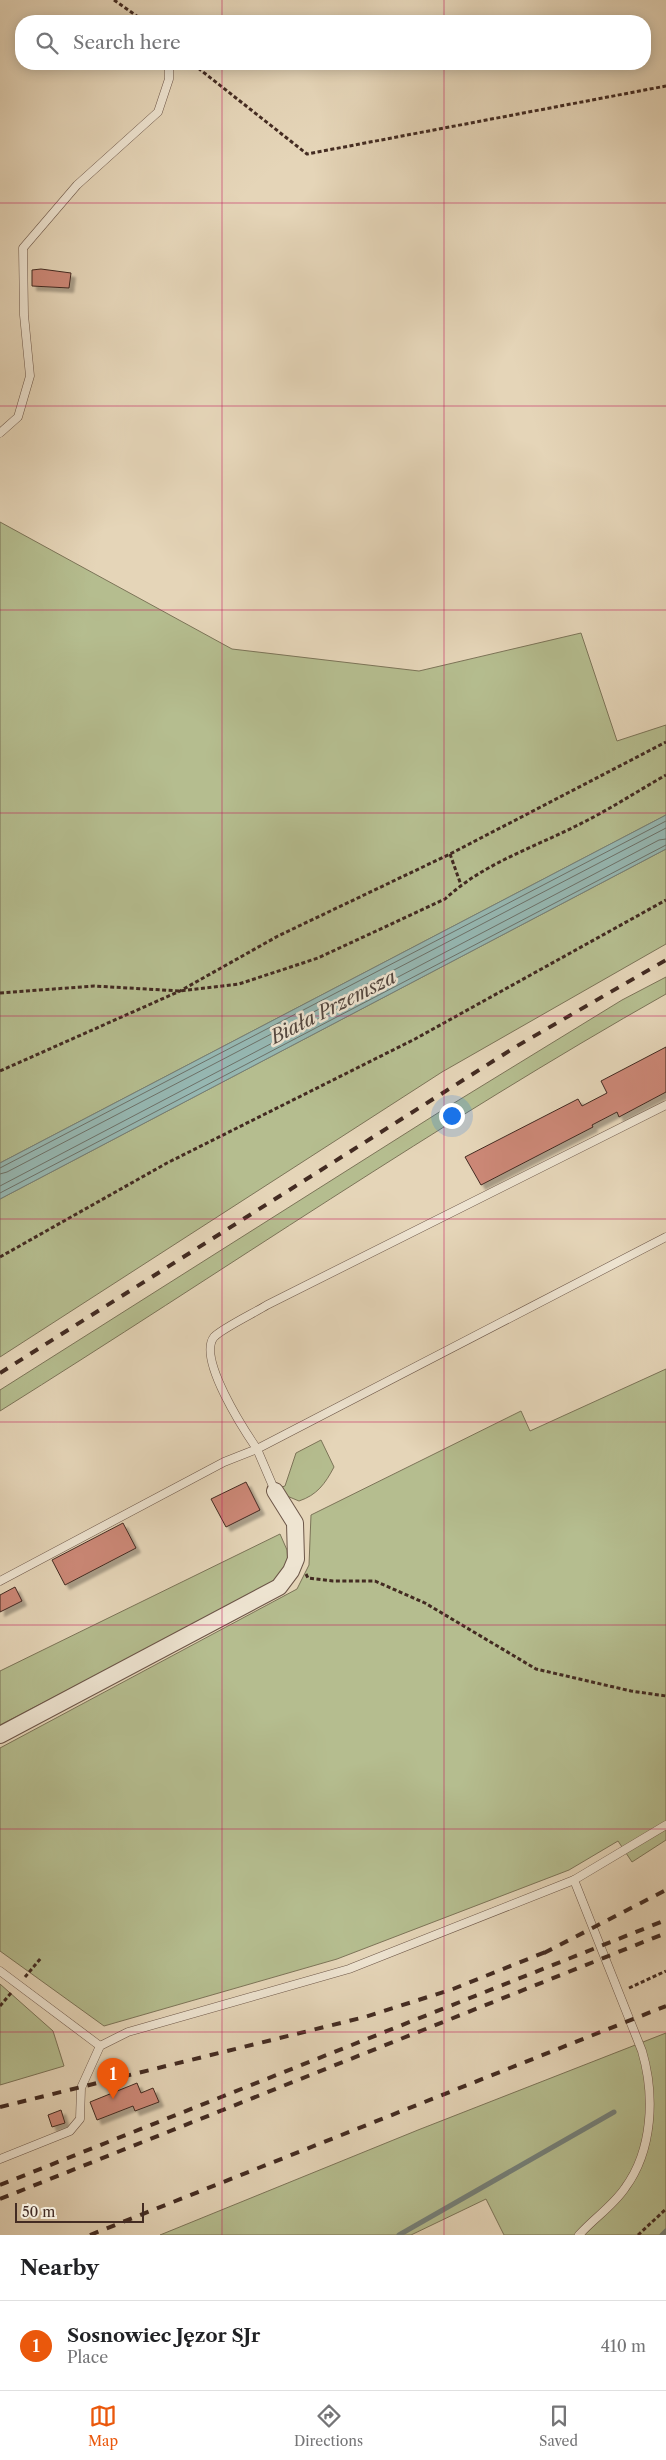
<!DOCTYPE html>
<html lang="en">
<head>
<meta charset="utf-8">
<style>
	body { margin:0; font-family:"Libre Caslon Text",serif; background:#f6f6f6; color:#202124 }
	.scale { position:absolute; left:15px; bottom:12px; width:129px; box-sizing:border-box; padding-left:5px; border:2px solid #432b22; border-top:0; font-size:14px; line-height:18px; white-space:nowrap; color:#432b22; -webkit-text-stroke:4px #eee4d1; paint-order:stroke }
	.you { position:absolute; left:451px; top:1115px; width:18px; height:18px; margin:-12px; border:4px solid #fff; border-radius:50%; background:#1a73e8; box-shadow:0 0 0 8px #1a73e833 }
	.badge { display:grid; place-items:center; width:32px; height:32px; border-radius:50%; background:#ea580c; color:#fff; font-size:16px; font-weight:700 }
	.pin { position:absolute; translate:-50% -41px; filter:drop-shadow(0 1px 2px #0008) }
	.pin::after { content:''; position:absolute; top:26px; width:18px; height:15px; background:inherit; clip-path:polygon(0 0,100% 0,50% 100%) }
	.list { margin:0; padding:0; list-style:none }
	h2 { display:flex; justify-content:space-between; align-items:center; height:65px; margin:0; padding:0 20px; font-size:21px }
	h2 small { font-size:16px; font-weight:400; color:#757577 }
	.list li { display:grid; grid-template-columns:32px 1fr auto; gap:15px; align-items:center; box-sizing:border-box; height:90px; padding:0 20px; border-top:1px solid #e0e0e0 }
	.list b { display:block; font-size:19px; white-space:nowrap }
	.list p { margin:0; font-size:16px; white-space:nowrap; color:#757577 }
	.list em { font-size:16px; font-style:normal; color:#757577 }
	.icon { flex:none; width:28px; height:28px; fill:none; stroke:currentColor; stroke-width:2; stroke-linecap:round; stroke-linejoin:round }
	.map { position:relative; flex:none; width:666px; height:2235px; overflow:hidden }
	.search { position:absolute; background:#fff; box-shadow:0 2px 12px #0003; left:15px; right:15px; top:15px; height:55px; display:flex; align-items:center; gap:12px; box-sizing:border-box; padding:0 18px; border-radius:20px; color:#757577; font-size:19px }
	.sheet { height:155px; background:#fff }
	nav { display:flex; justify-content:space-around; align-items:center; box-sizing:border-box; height:70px; border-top:1px solid #e0e0e0; background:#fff; font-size:14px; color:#757577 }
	nav a { display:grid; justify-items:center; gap:2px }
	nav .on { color:#ea580c }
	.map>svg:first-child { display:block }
</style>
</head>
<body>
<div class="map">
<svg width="666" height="2235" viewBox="0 0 666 2235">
	<defs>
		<filter id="shadow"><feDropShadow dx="4.5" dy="4.5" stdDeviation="1" flood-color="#0004"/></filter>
	</defs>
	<rect width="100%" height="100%" fill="#e5d5b8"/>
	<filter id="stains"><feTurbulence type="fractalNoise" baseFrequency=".004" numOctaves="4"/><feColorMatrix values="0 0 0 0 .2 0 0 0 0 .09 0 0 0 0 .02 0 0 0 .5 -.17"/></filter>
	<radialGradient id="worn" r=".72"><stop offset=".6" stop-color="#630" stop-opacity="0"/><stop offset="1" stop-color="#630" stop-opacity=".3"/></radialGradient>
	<!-- green -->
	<g fill="#b5bd8f" stroke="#7c7458">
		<polygon points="0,522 232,649 419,671 581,633 617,741 666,725 666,815 0,1163"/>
		<polygon points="666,849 666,944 442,1072 0,1357 0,1199"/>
		<path d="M666,977V994C438,1123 222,1272 0,1411V1390L441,1111L622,1000Z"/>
		<polygon points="666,1369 666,1840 632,1862 618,1841 569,1870 337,1959 104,2026 0,1951 0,1748 297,1589 309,1565 311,1515 521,1411 530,1431"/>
		<path d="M321,1440L334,1467C325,1484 317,1495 299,1501L287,1496L282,1487L285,1486L296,1453Z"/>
		<polygon points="280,1534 287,1550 288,1567 279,1578 253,1594 0,1725 0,1671"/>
		<polygon points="0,1984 53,2031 64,2066 0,2085"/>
		<polygon points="666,2033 666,2235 504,2235 486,2199 411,2235 160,2235 418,2130"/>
	</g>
	<!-- water -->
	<polygon fill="#96b8b3" stroke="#758079" points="666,815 666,849 0,1199 0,1163"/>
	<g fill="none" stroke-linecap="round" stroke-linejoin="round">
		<!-- shore -->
		<g stroke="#6c726a" stroke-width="1">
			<polyline points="0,1168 666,821"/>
			<polyline points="0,1174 7,1172 666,828"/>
			<polyline points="0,1186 659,840 666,839"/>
			<polyline points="0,1193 666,845"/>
		</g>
		<!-- stream -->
		<g stroke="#758079" stroke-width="5">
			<polyline points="399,2235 614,2112"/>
			<polyline points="662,2235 666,2231"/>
		</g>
	</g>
	<!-- building -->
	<g fill="#c87" stroke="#432b22" filter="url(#shadow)">
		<polygon points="41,269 71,273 69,288 32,286 32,270"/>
		<polygon points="666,1047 666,1092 619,1117 617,1112 592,1125 593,1127 481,1185 465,1157 578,1099 582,1106 607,1093 601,1081"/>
		<polygon points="246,1482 260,1510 226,1527 211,1499"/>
		<polygon points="123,1523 136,1548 65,1585 52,1560"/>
		<polygon points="15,1587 22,1601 0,1612 0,1595"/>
		<polygon points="137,2083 141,2093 153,2088 159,2102 135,2111 133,2106 97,2120 90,2102"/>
		<polygon points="61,2110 65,2123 52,2127 48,2115"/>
	</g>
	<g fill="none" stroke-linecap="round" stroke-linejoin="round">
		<!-- service casing -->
		<g stroke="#6c5648" stroke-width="9">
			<g id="service">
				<polyline points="0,433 18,417 30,376 24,315 23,248 77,185 158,112 169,79 169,64"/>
				<polyline points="275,1491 257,1449 666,1237"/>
				<path d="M0,1581L224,1462L257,1449C244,1430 197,1358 214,1337C221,1329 256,1312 267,1305L666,1105"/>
				<path d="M574,1880L642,2051C655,2095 653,2150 625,2188C613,2206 593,2219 579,2235"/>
				<polyline points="0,1971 100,2046"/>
				<polyline points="0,2159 70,2131 80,2119 81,2088 100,2046 128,2032 349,1969 574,1880 666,1825"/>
			</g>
		</g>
		<!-- minor casing -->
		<g stroke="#6c5648" stroke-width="18">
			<polyline id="minor" points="0,1735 279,1587 291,1571 296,1559 295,1523 275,1491"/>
		</g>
		<!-- path -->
		<g stroke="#432b22" stroke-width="3" stroke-dasharray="4 2.5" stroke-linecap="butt">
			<polyline points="114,0 144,21"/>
			<polyline points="193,64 307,154 666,86"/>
			<polyline points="450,854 461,885"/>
			<path d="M0,993L94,986L180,991L239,984L318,958L445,899C483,864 530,849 576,826C607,811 636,792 666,775"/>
			<polyline points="0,1071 180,991 278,936 450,854 666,742"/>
			<polyline points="0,1257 167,1163 415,1039 666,900"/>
			<polyline points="306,1574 308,1578 333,1581 375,1581 425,1603 536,1669 631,1691 666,1696"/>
			<polyline points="25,1977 41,1958"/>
			<polyline points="629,1988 666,1971"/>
			<polyline points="0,2006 11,1993"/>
			<polyline points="638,2235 666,2209"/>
		</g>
		<!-- service -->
		<use href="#service" stroke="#eee4d1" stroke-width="8"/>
		<!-- minor -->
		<use href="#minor" stroke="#eee4d1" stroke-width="16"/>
		<!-- rail -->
		<g stroke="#432b22" stroke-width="4" stroke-dasharray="9 9" stroke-linecap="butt">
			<polyline points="0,1373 517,1046 666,960"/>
			<polyline points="544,1953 666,1890"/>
			<polyline points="0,2107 365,2017 453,1989 548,1951"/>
			<polyline points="0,2185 666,1920"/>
			<polyline points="0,2199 666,1933"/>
			<polyline points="90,2235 666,2006"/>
		</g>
	</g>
	<!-- grid -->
	<path fill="none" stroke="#c2185b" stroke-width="1" stroke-opacity="0.55" d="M222,0V21M444,0V21M222,64V2235M444,64V2235M0,203H666M0,406H666M0,610H666M0,813H666M0,1016H666M0,1219H666M0,1422H666M0,1625H666M0,1829H666M0,2032H666"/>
	<g text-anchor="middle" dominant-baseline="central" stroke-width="5" stroke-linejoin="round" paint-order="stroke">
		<!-- water labels -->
		<g font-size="19" font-style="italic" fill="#54473f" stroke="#eee4d1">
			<text transform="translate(333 1007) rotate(-27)">Biała Przemsza</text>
		</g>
	</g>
	<rect width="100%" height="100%" filter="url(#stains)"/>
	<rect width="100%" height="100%" fill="url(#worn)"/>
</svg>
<div class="scale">50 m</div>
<div class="you"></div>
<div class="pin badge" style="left:113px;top:2099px">1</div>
<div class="search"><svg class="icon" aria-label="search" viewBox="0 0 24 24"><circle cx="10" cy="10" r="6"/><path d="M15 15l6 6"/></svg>Search here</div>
</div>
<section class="sheet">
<h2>Nearby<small></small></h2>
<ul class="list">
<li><span class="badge">1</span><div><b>Sosnowiec Jęzor SJr</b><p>Place</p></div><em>410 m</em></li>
</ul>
</section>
<nav>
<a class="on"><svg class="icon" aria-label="map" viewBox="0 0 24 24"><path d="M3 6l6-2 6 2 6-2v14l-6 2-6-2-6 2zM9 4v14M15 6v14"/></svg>Map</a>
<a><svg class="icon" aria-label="directions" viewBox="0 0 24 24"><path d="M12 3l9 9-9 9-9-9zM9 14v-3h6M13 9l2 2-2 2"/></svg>Directions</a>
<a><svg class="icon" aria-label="saved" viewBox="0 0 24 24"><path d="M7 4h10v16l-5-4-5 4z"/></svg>Saved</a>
</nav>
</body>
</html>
